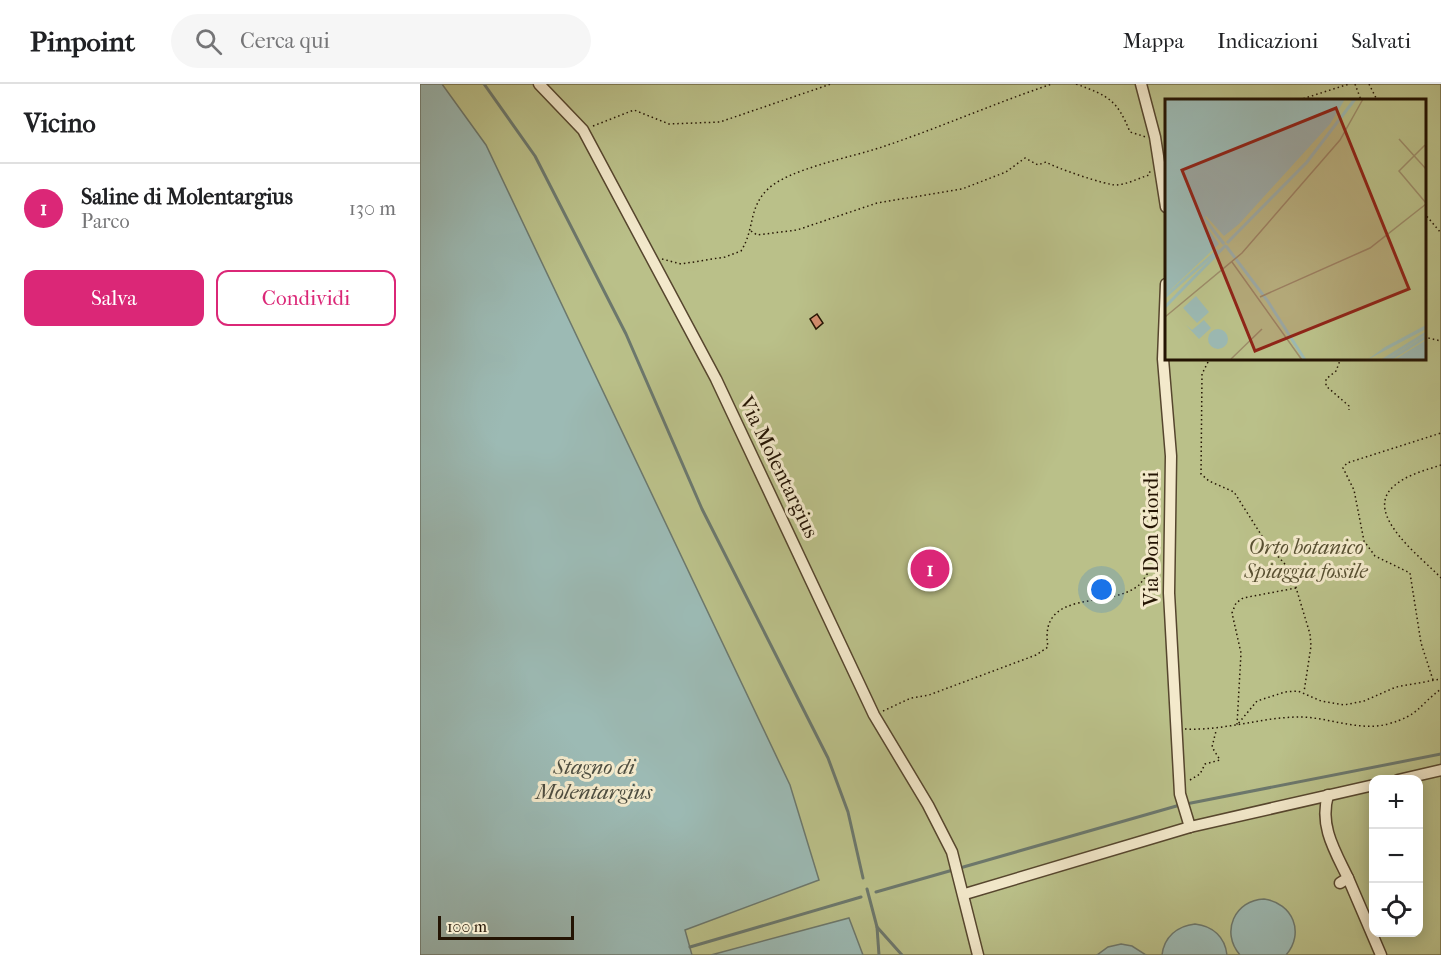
<!DOCTYPE html>
<html lang="it">
<head>
<meta charset="utf-8">
<style>
	body { margin:0; font-family:"IM FELL French Canon",serif; background:#f6f6f6; color:#202124 }
	.controls { position:absolute; right:18px; bottom:18px; display:grid; overflow:hidden; border-radius:12px; box-shadow:0 3px 15px #0003 }
	.controls button { width:54px; height:54px; display:grid; place-items:center; padding:0; border:0; border-bottom:2px solid #e0e0e0; background:#fff; color:#202124; font:30px sans-serif }
	.scale { position:absolute; left:18px; bottom:15px; width:136px; box-sizing:border-box; padding-left:6px; border:3px solid #241403; border-top:0; font-size:16px; line-height:21px; white-space:nowrap; color:#241403; -webkit-text-stroke:4px #f3e9cb; paint-order:stroke }
	.you { position:absolute; left:682px; top:506px; width:21px; height:21px; margin:-15px; border:4px solid #fff; border-radius:50%; background:#1a73e8; box-shadow:0 0 0 9px #1a73e833 }
	.badge { display:grid; place-items:center; width:39px; height:39px; border-radius:50%; background:#db2777; color:#fff; font-size:20px; font-weight:700 }
	.pin { position:absolute; translate:-50% -50%; border:3px solid #fff; box-shadow:0 2px 6px #0006 }
	.list { margin:0; padding:0; list-style:none }
	h2 { display:flex; justify-content:space-between; align-items:center; height:78px; margin:0; padding:0 24px; font-size:26px }
	h2 small { font-size:20px; font-weight:400; color:#757577 }
	.list li { display:grid; grid-template-columns:39px 1fr auto; gap:18px; align-items:center; box-sizing:border-box; height:90px; padding:0 24px; border-top:2px solid #e0e0e0 }
	.list b { display:block; font-size:22px; white-space:nowrap }
	.list p { margin:0; font-size:20px; white-space:nowrap; color:#757577 }
	.list em { font-size:20px; font-style:normal; color:#757577 }
	.actions { display:flex; gap:12px; padding:18px 24px }
	.actions a { flex:1; padding:14px 0; border:2px solid #db2777; border-radius:12px; text-align:center; font-size:21px; color:#db2777 }
	.actions .main { background:#db2777; color:#fff }
	.icon { flex:none; width:33px; height:33px; fill:none; stroke:currentColor; stroke-width:2; stroke-linecap:round; stroke-linejoin:round }
	.map { position:relative; flex:none; width:1021px; height:871px; overflow:hidden }
	header { display:flex; align-items:center; gap:36px; box-sizing:border-box; height:84px; padding:0 30px; background:#fff; border-bottom:2px solid #e0e0e0 }
	header strong { font-size:28px }
	nav { display:flex; gap:33px; margin-inline-start:auto; font-size:21px }
	.search { width:420px; height:54px; background:#f6f6f6; display:flex; align-items:center; gap:15px; box-sizing:border-box; padding:0 21px; border-radius:33px; color:#757577; font-size:22px }
	main { display:flex }
	aside { flex:1; background:#fff }
	.map>svg:first-child { display:block }
</style>
</head>
<body>
<header>
<strong>Pinpoint</strong>
<div class="search"><svg class="icon" aria-label="search" viewBox="0 0 24 24"><circle cx="10" cy="10" r="6"/><path d="M15 15l6 6"/></svg>Cerca qui</div>
<nav><a>Mappa</a><a>Indicazioni</a><a>Salvati</a></nav>
</header>
<main>
<aside>
<h2>Vicino<small></small></h2>
<ul class="list">
<li><span class="badge">1</span><div><b>Saline di Molentargius</b><p>Parco</p></div><em>130 m</em></li>
</ul>
<div class="actions"><a class="main">Salva</a><a>Condividi</a></div>
</aside>
<div class="map">
<svg width="1021" height="871" viewBox="0 0 1021 871">
	<rect width="100%" height="100%" fill="#edddaf"/>
	<filter id="stains"><feTurbulence type="fractalNoise" baseFrequency=".00333" numOctaves="4"/><feColorMatrix values="0 0 0 0 .2 0 0 0 0 .09 0 0 0 0 .02 0 0 0 .5 -.17"/></filter>
	<radialGradient id="worn" r=".72"><stop offset=".6" stop-color="#630" stop-opacity="0"/><stop offset="1" stop-color="#630" stop-opacity=".3"/></radialGradient>
	<!-- green -->
	<path fill="#bac089" stroke="#6f6a46" stroke-width="1.5" fill-rule="evenodd" d="M0,0H1021V871H0ZM746,16H1004V274H746ZM954,696H998V848H954Z"/>
	<!-- water -->
	<g fill="#9cbab4" stroke="#6c786d" stroke-width="1.5">
		<polygon points="0,0 22,0 66,61 370,701 399,796 265,846 272,871 0,871"/>
		<path d="M844,815C873,819 885,849 866,871H820C800,848 815,816 844,815Z"/>
		<polygon points="429,834 443,871 291,871"/>
		<path d="M775,840C793,842 805,853 807,871H742C744,853 757,842 775,840Z"/>
		<polygon points="701,860 712,862 726,871 677,871 688,863"/>
	</g>
	<g fill="none" stroke-linecap="round" stroke-linejoin="round">
		<!-- stream -->
		<g stroke="#6c786d" stroke-width="3">
			<polyline points="64,0 115,72 206,250 282,425 408,674 428,728 443,794"/>
			<polyline points="766,720 1021,670"/>
			<polyline points="447,805 457,843 482,871"/>
			<polyline points="456,808 760,721"/>
			<polyline points="457,843 459,871"/>
			<polyline points="270,863 441,813"/>
		</g>
	</g>
	<!-- building -->
	<polygon fill="#d48e6f" stroke="#241403" stroke-width="1.5" points="397,230 403,239 396,245 390,235"/>
	<g fill="none" stroke-linecap="round" stroke-linejoin="round">
		<!-- minor casing -->
		<g stroke="#56462e" stroke-width="13">
			<g id="minor">
				<polyline points="119,0 163,46 296,295 454,631 508,721 532,768 558,871"/>
				<polyline points="721,0 735,53 746,123"/>
				<polyline points="746,200 743,275 751,372 749,509 760,710 770,743"/>
				<polyline points="978,696 1021,686"/>
				<path d="M908,711C899,742 915,767 928,794L920,799"/>
				<polyline points="928,794 961,871"/>
				<polyline points="545,810 770,743 954,701"/>
			</g>
		</g>
		<!-- path -->
		<g stroke="#241403" stroke-width="1.5" stroke-dasharray="1.5 3" stroke-linecap="butt">
			<path d="M656,0C689,12 697,16 710,48L726,53"/>
			<polyline points="935,0 941,16"/>
			<polyline points="949,0 957,16"/>
			<polyline points="879,16 929,0"/>
			<polyline points="173,42 214,26 249,40 300,38 411,0"/>
			<polyline points="1004,129 1021,149"/>
			<path d="M331,147L337,151L377,146L457,119L542,105L586,88L605,74L618,81L626,78C633,83 688,102 697,101C708,100 719,94 729,91L730,87"/>
			<path d="M242,175L261,180L305,173L321,167C335,145 328,125 347,106C367,85 433,73 462,63C519,44 575,19 632,0"/>
			<polyline points="1004,253 1021,257"/>
			<polyline points="790,274 782,290 781,390 789,397 814,408 847,460 871,487 890,550 891,562 884,608"/>
			<polyline points="921,274 916,287 906,295 906,302 929,322 929,326"/>
			<path d="M1021,381C1006,386 986,391 974,402C941,430 1004,475 1021,494"/>
			<polyline points="876,504 823,514 816,519 812,529 821,569 817,641 837,617 865,608 878,607 901,617 924,621 944,617 976,603 1021,595"/>
			<polyline points="1013,596 1001,559 990,489 955,472 944,457 934,406 923,384 927,379 1021,349"/>
			<path d="M463,627L491,614L509,611L616,571L628,563C618,503 690,526 719,501C723,497 727,490 730,486L740,484"/>
			<path d="M765,645C803,647 838,634 876,633C906,632 938,648 968,640C1000,631 998,622 1021,605"/>
			<polyline points="770,696 780,690 785,680 800,676 792,663 796,647"/>
		</g>
		<!-- minor -->
		<use href="#minor" stroke="#f3e9cb" stroke-width="10"/>
	</g>
	<g text-anchor="middle" dominant-baseline="central" stroke-width="6" stroke-linejoin="round" paint-order="stroke">
		<!-- street labels -->
		<g font-size="21" fill="#241403" stroke="#f3e9cb">
			<text transform="translate(359 383) rotate(64)">Via Molentargius</text>
			<text transform="translate(731 455) rotate(-90)">Via Don Giordi</text>
		</g>
		<!-- park labels -->
		<g font-size="21" font-style="italic" fill="#585032" stroke="#f3e9cb">
			<text x="886" y="463">Orto botanico<tspan x="886" dy="24">Spiaggia fossile</tspan></text>
		</g>
		<!-- water labels -->
		<g font-size="22" font-style="italic" fill="#4e4e41" stroke="#f3e9cb">
			<text x="174" y="683">Stagno di<tspan x="174" dy="25">Molentargius</tspan></text>
		</g>
	</g>
	<!-- overview -->
	<g transform="translate(745 15)">
		<rect width="261" height="261" fill="#edddaf"/>
		<path d="M0,0H261V261H0Z" fill="#bac089"/>
		<path d="M0,0H180L165,25L74,125L59,137L41,117L36,120L54,145L0,196ZM31,197L44,213L32,224L18,209ZM39,221L46,229L34,240L21,226L27,231ZM261,226V230L202,261L220,248ZM43 240a10 10 0 1 1 20 0a10 10 0 1 1-20 0ZM261,241V261H229Z" fill="#9cbab4"/>
		<path fill="none" stroke="#9cbab4" stroke-width="3" d="M38,118L59,145M62,144L142,63L190,0M61,147L102,201L140,261M0,198L53,151M0,208L61,146M218,261L261,234M224,261L261,238"/>
		<path fill="none" stroke="#9d8d6a" stroke-width="1.5" d="M234,40L261,70M260,46L234,72L261,104M67,163L137,261M95,198L205,149L261,105M0,218L77,154L175,41L198,0M66,260L97,230"/>
		<path fill="#8f2418" fill-opacity="0.15" stroke="#8f2418" stroke-width="3" d="M171,9L244,190L90,252L17,71Z"/>
		<rect width="261" height="261" fill="none" stroke="#241403" stroke-width="3"/>
	</g>
	<rect width="100%" height="100%" filter="url(#stains)"/>
	<rect width="100%" height="100%" fill="url(#worn)"/>
</svg>
<div class="controls">
<button>+</button>
<button>−</button>
<button><svg class="icon" aria-label="locate" viewBox="0 0 24 24"><circle cx="12" cy="12" r="6"/><path d="M12 2v4M12 18v4M2 12h4M18 12h4"/></svg></button>
</div>
<div class="scale">100 m</div>
<div class="you"></div>
<div class="pin badge" style="left:510px;top:485px">1</div>
</div>
</main>
</body>
</html>
